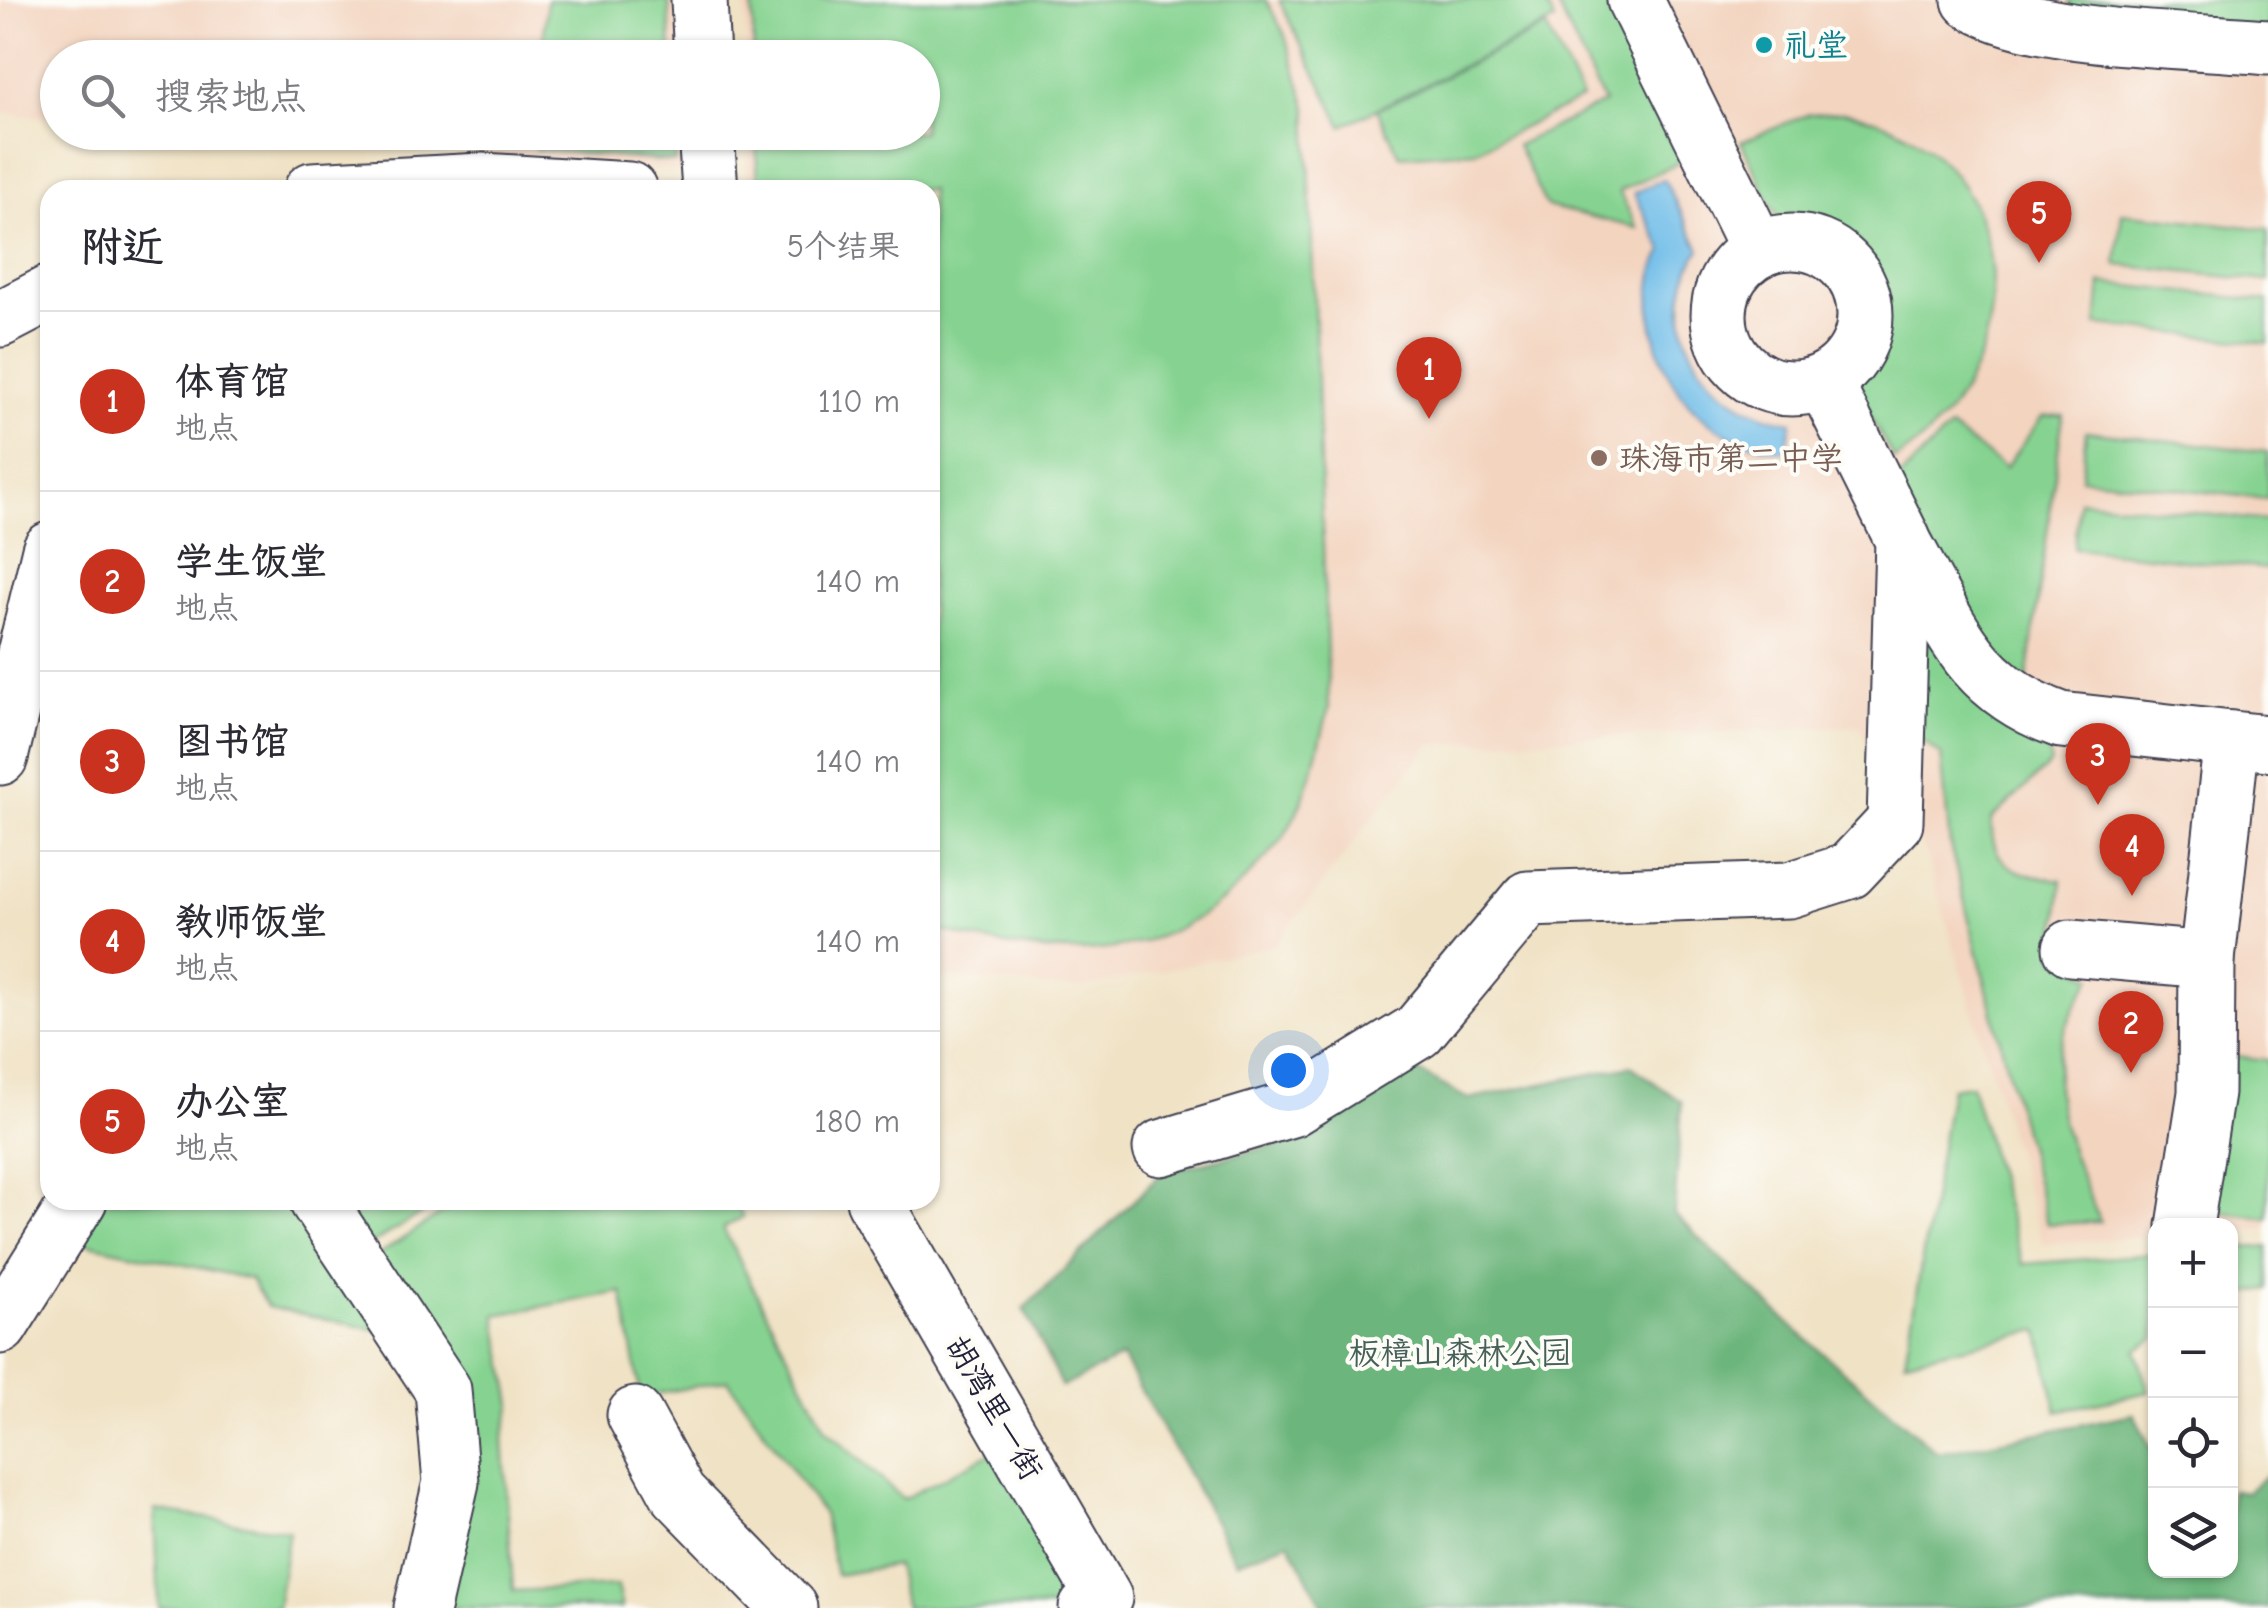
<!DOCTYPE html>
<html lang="zh">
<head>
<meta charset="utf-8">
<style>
	body { margin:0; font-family:"Comic Neue","LXGW WenKai TC",sans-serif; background:#f7f7f7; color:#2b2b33 }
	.controls { position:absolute; right:30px; bottom:30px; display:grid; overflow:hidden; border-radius:20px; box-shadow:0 2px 8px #0004 }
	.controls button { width:90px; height:90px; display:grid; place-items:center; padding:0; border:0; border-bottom:2px solid #e1e1e2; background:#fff; color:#2b2b33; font:50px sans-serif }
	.you { position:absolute; left:1288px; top:1070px; width:35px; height:35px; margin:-25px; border:8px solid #fff; border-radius:50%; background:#1a73e8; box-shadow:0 0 0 15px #1a73e833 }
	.badge { display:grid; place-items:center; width:65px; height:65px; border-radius:50%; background:#c8321e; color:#fff; font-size:32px; font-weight:700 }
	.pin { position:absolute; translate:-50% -82px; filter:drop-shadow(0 2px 5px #0008) }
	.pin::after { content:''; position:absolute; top:52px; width:35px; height:30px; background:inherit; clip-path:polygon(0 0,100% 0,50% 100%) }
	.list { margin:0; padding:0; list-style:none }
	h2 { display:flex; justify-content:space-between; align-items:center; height:130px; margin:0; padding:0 40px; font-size:42px }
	h2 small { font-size:32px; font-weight:400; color:#7c7c81 }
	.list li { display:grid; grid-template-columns:65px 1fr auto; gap:30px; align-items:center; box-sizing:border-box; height:180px; padding:0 40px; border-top:2px solid #e1e1e2 }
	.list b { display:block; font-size:38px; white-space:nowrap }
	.list p { margin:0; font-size:32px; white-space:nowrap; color:#7c7c81 }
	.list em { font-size:32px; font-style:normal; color:#7c7c81 }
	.icon { flex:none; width:55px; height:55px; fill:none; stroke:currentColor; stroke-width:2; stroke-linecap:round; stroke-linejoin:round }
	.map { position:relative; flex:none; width:2268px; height:1608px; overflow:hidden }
	.search { position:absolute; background:#fff; box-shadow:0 2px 8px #0004; left:40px; top:40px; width:900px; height:110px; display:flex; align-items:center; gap:25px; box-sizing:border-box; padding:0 35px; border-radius:55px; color:#7c7c81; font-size:38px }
	.panel { position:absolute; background:#fff; box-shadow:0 2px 8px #0004; left:40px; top:180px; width:900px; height:1030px; border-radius:30px }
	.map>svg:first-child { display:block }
</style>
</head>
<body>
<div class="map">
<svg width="2268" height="1608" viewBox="0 0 2268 1608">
	<rect width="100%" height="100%" fill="#fdfcf7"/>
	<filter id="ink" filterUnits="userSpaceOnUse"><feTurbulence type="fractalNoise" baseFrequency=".01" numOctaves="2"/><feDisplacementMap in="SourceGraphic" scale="20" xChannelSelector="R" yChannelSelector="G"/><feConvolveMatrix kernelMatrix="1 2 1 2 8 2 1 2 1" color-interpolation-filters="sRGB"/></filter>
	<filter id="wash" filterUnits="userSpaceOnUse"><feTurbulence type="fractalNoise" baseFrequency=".0048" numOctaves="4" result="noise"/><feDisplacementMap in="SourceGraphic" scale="40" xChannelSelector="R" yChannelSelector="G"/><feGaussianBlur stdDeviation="2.25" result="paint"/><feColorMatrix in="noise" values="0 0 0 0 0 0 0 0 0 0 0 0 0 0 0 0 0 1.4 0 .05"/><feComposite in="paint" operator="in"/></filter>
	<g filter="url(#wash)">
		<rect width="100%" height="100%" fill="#f0e2c5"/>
		<!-- built -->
		<g fill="#f3d4bf">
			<polygon points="0,0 679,0 681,57 58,58 57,118 0,113"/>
			<polygon points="745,0 2268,0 2268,1228 2231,1231 2230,1226 2156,1226 2155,1236 2043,1244 1925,852 1859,726 1430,744 1275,945 1077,989 930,976 930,190 748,190 747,133 922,132 922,58 746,57"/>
			<polygon points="231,133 684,133 686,172"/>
		</g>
		<!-- green -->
		<g fill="#86d391" stroke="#547a66" stroke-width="2.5">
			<polygon points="547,0 669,0 671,57 542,57"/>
			<path d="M752,0H1266L1284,33L1307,107L1329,707C1318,750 1308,798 1284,836C1276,849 1263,860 1253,871C1164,971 1048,962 930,927V190H758L756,133L922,132V58L754,57Z"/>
			<polygon points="1279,0 1544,0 1554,21 1342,126"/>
			<polygon points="1555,0 1623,0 1698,153 1619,191 1637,228 1546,206 1517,145 1604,103"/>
			<polygon points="2070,0 2268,0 2268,36 2069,18"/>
			<polygon points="1546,27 1582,99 1475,151 1400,156 1377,110"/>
			<path d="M1843,112C2024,142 2039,372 1894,460L1852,382C1860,369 1871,356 1875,341C1894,274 1848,218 1780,224L1741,142L1809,114Z"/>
			<polygon points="537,133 675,133 676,162 536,149"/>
			<polygon points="2122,213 2268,229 2268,281 2116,265"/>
			<polygon points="2101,283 2268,301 2268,343 2097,325"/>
			<polygon points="2063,415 2025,696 1992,665 1896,481 1950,428 2005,468 2042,417"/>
			<polygon points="2086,431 2268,452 2268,499 2081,478"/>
			<polygon points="2079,500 2268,521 2268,569 2074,548"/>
			<path d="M1912,591L2043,731L2051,763L1992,819C1989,870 2020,874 2062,880L2055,957L2093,977C2029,1070 2062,1129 2100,1222L2047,1224L1950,845L1941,755L1906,728Z"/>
			<polygon points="2220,1054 2268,1060 2268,1218 2199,1209"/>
			<polygon points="1971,1085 2023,1264 2155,1254 2155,1338 2136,1350 2149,1392 2057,1411 2039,1330 1905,1360 1951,1088"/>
			<polygon points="94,1200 305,1200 391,1333 267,1307 250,1279 66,1239"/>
			<polygon points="332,1200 443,1200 362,1250"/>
			<polygon points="462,1200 735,1200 743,1217 723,1228 826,1429 903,1499 1008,1444 1095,1594 1072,1608 905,1608 896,1565 836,1575 823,1514 728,1380 641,1397 622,1292 496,1315 512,1404 503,1438 513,1591 617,1586 622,1608 435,1608 461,1486 369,1261"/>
			<polygon points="2268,1246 2268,1289 2231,1296 2231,1249"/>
			<polygon points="155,1510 289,1531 277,1608 159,1608"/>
		</g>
		<!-- forest -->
		<polygon fill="#6cb57b" stroke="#476c5b" stroke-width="2.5" points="1631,1066 1682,1102 1674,1214 1797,1331 1938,1453 2134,1414 2155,1457 2156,1570 2230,1570 2231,1490 2247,1492 2268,1474 2268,1608 1324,1608 1289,1542 1237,1562 1122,1357 1062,1387 1024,1309 1162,1173 1296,1140 1412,1068 1468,1099"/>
		<!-- water -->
		<path fill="#6dbce8" stroke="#486f92" stroke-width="2.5" d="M1664,179L1700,249C1651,327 1709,411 1792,422L1786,451C1717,444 1668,400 1654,332C1648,303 1648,276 1663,250L1634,193Z"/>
	</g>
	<g filter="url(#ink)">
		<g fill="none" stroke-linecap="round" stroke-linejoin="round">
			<!-- minor casing -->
			<g stroke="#413f50" stroke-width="59">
				<g id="minor">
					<polyline points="699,0 702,58"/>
					<polyline points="1635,0 1758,250"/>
					<path d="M1970,0C2027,40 2192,40 2268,47"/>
					<polyline points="706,132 710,190"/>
					<polyline points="312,190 482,181 629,190"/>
					<circle cx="1792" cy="315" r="73"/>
					<polyline points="0,319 50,293"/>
					<path d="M1904,543C1949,623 1968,688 2061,720L2268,743"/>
					<polyline points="0,757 50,550"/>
					<polyline points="2071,948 2207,960 2232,739"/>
					<polyline points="1161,1148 1291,1109 1418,1031 1528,899 1789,890 1849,871 1895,822 1903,540 1824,381"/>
					<polyline points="317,1200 443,1390 451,1482 422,1608"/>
					<polyline points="874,1200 1104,1598 1087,1608"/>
					<polyline points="2185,1226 2206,1093 2207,960"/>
					<polyline points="0,1326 79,1200"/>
					<polyline points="635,1415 678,1494 789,1608"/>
				</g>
			</g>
			<!-- minor -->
			<use href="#minor" stroke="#fff" stroke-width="55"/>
		</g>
	</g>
	<!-- markers -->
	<circle fill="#0f9aa8" stroke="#fdfcf7" stroke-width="4" cx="1764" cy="45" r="10"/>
	<circle fill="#8d6e63" stroke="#fdfcf7" stroke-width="4" cx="1599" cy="458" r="10"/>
	<g text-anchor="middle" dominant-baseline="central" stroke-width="8" stroke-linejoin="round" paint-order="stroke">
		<!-- culture labels -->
		<g font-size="32" fill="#0d838f" stroke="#fdfcf7" text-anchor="start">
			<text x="1784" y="45">礼堂</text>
		</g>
		<!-- education labels -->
		<g font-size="32" fill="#785e54" stroke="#fdfcf7" text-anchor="start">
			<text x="1619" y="458">珠海市第二中学</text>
		</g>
		<!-- park labels -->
		<g font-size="32" fill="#456059" stroke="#fdfcf7">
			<text x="1460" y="1353">板樟山森林公园</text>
		</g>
		<!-- street labels -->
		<g font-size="32" fill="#22223b" stroke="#fdfcf7">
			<text transform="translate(994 1408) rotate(60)">胡湾里一街</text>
		</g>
	</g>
</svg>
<div class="controls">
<button>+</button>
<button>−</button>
<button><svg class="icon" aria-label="locate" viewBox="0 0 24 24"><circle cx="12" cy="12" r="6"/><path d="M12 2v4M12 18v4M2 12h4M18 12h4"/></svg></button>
<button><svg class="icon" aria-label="layers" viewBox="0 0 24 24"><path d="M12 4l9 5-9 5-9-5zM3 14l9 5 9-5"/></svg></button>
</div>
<div class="you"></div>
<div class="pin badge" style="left:1429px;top:419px">1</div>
<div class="pin badge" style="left:2131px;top:1073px">2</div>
<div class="pin badge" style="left:2098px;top:805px">3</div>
<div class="pin badge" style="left:2132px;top:896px">4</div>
<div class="pin badge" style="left:2039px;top:263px">5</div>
<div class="search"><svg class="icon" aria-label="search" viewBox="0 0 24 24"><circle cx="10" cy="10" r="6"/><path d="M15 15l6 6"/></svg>搜索地点</div>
<section class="panel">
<h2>附近<small>5个结果</small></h2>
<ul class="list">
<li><span class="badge">1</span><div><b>体育馆</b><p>地点</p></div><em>110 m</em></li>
<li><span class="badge">2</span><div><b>学生饭堂</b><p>地点</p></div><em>140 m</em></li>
<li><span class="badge">3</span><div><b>图书馆</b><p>地点</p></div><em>140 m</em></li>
<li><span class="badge">4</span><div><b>教师饭堂</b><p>地点</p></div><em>140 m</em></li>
<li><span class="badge">5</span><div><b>办公室</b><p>地点</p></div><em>180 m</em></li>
</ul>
</section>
</div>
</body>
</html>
